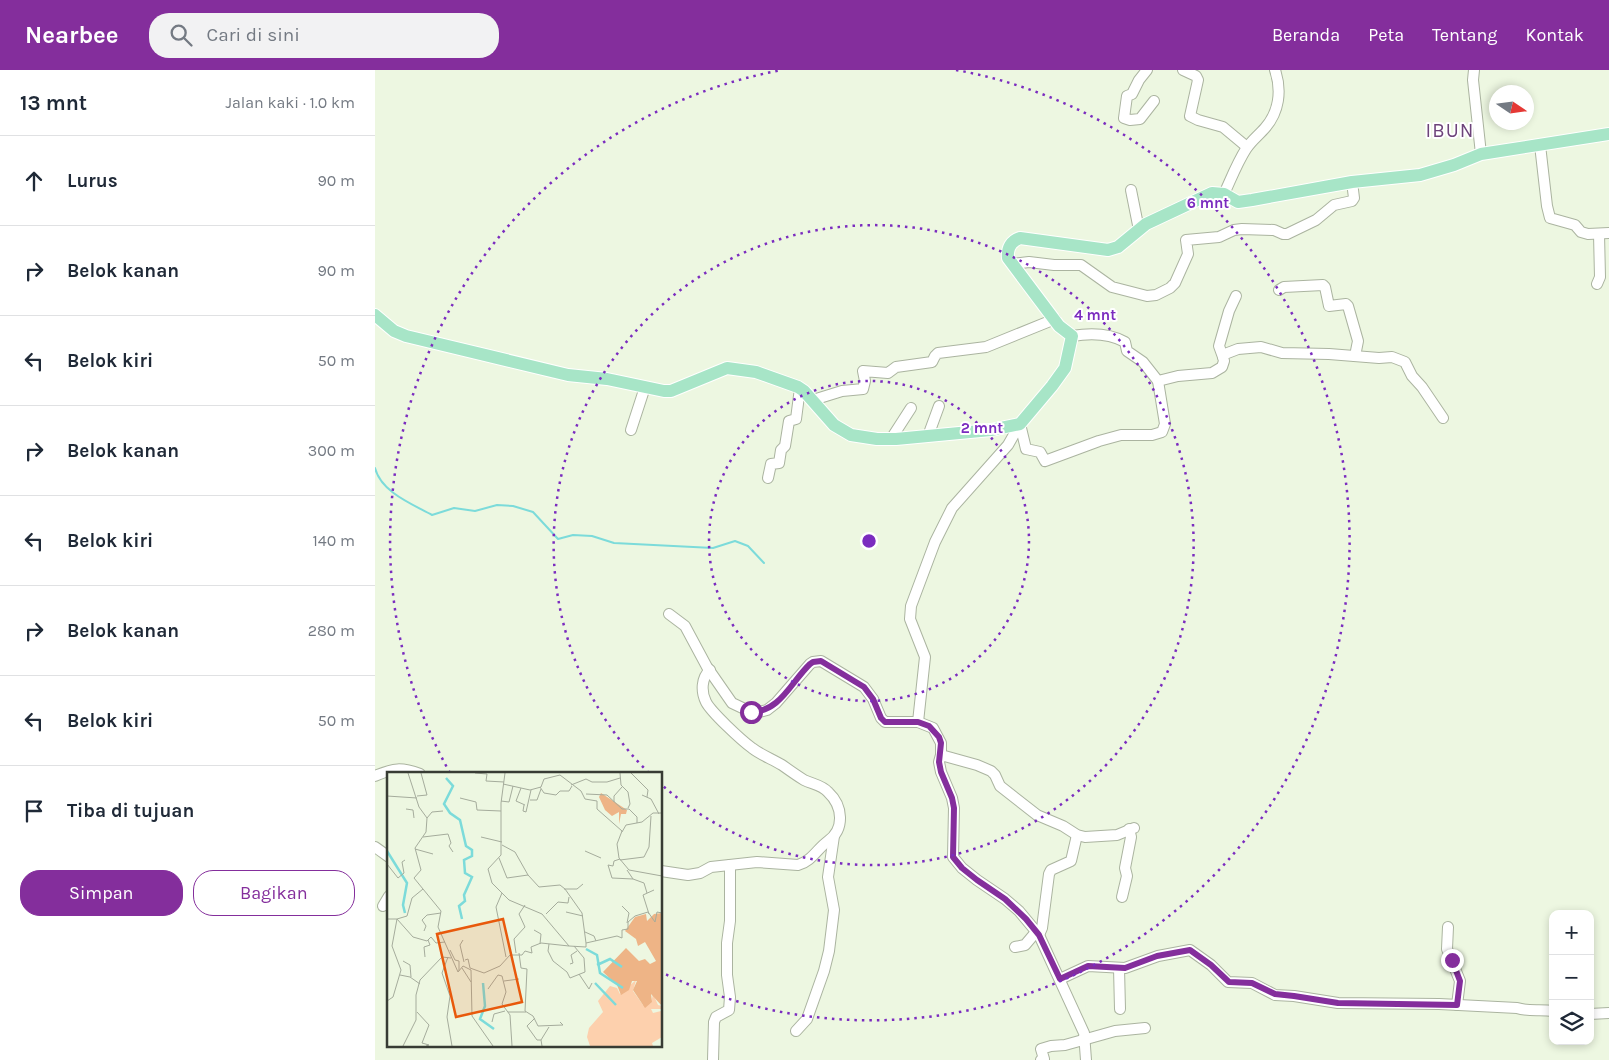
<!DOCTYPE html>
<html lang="id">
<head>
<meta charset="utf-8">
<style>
	body { margin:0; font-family:Karla,sans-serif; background:#f2f2f3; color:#1f2937 }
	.controls { position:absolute; right:15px; bottom:15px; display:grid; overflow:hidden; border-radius:10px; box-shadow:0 2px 8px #0003 }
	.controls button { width:45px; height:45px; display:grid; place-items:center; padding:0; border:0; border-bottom:1px solid #e0e1e3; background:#fff; color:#1f2937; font:25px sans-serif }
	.compass { position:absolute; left:1114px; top:15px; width:45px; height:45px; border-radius:50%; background:#fff; box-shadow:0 2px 8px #0003; rotate:103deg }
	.stop { position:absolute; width:15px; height:15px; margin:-11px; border:4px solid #842e9c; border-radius:50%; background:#fff }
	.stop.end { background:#842e9c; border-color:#fff; box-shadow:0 1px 5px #0008 }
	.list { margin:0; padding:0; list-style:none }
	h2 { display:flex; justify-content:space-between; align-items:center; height:65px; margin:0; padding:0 20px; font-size:21px }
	h2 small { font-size:16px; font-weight:400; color:#747a83 }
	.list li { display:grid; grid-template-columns:32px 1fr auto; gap:15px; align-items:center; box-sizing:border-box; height:90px; padding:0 20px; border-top:1px solid #e0e1e3 }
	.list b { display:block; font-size:19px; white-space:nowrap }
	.list em { font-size:16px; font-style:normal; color:#747a83 }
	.actions { display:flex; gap:10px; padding:15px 20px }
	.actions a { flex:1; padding:11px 0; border:1px solid #842e9c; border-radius:20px; text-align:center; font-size:18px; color:#842e9c }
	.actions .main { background:#842e9c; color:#fff }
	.icon { flex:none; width:28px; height:28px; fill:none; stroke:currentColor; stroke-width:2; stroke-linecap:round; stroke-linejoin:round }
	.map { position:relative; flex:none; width:1234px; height:990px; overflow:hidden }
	header { display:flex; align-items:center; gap:30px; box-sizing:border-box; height:70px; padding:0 25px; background:#842e9c; color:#fff }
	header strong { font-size:24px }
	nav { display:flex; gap:28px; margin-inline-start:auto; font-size:18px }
	.search { width:350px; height:45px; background:#f2f2f3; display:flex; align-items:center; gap:12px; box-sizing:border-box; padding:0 18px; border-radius:20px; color:#747a83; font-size:19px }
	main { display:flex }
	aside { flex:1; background:#fff }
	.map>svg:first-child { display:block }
</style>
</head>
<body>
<header>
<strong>Nearbee</strong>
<div class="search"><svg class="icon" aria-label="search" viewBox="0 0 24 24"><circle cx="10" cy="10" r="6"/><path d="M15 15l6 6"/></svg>Cari di sini</div>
<nav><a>Beranda</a><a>Peta</a><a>Tentang</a><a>Kontak</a></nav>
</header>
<main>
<aside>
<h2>13 mnt<small>Jalan kaki · 1.0 km</small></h2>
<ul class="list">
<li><svg class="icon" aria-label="ahead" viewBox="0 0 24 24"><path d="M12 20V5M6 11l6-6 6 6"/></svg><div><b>Lurus</b></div><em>90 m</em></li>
<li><svg class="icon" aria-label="right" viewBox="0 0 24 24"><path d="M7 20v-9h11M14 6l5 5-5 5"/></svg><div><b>Belok kanan</b></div><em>90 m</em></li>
<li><svg class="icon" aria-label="left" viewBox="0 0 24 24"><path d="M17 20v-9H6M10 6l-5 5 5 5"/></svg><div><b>Belok kiri</b></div><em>50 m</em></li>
<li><svg class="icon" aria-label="right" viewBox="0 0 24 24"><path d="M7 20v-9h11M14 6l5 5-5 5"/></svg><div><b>Belok kanan</b></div><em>300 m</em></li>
<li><svg class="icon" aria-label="left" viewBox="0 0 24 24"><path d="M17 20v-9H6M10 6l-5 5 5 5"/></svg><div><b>Belok kiri</b></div><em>140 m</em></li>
<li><svg class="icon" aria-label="right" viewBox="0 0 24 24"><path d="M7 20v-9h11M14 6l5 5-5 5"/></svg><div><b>Belok kanan</b></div><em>280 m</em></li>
<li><svg class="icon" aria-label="left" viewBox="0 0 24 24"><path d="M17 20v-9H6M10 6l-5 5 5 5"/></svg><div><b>Belok kiri</b></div><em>50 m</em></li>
<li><svg class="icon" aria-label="arrive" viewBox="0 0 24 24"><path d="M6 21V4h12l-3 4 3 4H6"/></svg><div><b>Tiba di tujuan</b></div></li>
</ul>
<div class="actions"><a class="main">Simpan</a><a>Bagikan</a></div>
</aside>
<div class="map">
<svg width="1234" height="990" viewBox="0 0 1234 990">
	<rect width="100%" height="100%" fill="#edf7e1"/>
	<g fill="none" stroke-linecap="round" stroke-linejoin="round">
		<!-- stream -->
		<path stroke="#7cdbda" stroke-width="2" d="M0,398C6,422 37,434 57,445L79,438L100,441L122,435L138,436L158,442L183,469L198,465L217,466L239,473L338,478L360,471L373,476L389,493"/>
		<!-- minor casing -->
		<g stroke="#abb4a0" stroke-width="12">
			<g id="minor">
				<polyline points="772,0 764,10 757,24 752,26 749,48 755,50 765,49 779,31"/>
				<polyline points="808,0 821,6 823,10 815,46 823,50 848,57 872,77"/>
				<polyline points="1099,0 1098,10 1106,84"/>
				<polyline points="1165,75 1172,136 1175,148 1200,155 1206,162 1213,164 1234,163"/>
				<polyline points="756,120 764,160"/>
				<path d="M849,124C856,109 862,93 871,79C876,71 884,65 890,58C904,42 907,21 900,0"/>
				<polyline points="638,194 654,192 679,195 706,195 737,217 772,226 781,225 795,218 800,213 813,184 811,170 844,167 859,160 867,159 899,160 908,164 912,164 941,150 959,135 977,131 979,128 977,112"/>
				<polyline points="1222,214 1225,207 1224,164"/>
				<polyline points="904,220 909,217 948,215 950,217 954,236 971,234 973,236 983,271 980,286"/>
				<path d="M697,266C715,263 734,263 750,272L752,281L768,292L783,311L803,306L837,303L847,297L849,291L848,287L850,284L863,279L886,277L907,283L954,284L1004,288L1017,287L1030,292L1037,306L1047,317L1068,348"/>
				<polyline points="848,287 844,276 854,241 861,226"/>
				<polyline points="438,330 467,321 488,319 490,311 488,301 513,303 521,297 557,292 560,286 563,283 611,277 680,249"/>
				<polyline points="645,354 633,375 577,438 560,472 536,536 535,549 550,587 543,652 558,658 566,673 566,685 564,692 566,702 577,728 579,738 578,787 587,798 602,810 630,829 644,841 664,865 709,963 711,990"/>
				<polyline points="645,354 651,379 665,382 670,391 724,371 746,365 777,365 787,362 790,354 783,311"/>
				<polyline points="256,360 270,317"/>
				<polyline points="553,366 564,336"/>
				<polyline points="516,369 536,338"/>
				<polyline points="393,408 396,394 404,393 406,380 410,376 414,351 421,349 425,318"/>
				<polyline points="294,544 310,556 332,597 357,633 376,642 384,642 392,640 401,633 435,594 438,592 446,591 489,617 498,629 506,648 510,652 543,652"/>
				<polyline points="566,685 602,695 616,701 620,705 625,716 662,745 688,756 702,765 710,767 742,765 759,758"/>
				<path d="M0,706C19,698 26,697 45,704"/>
				<polyline points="0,777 14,787"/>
				<path d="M286,801L313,805L325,803L336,797L382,792L423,795C437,791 442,779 453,771C470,759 468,736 453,722C447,715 437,714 429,710C421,705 414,700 407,695C397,689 386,685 377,678C366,670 336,642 331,632C326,622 326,608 335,600"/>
				<polyline points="747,827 752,806 750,798 756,767 754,759"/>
				<polyline points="8,836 14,826"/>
				<polyline points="1073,857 1072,879 1085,911 1082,935"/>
				<polyline points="664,865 667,858 674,804 676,800 696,791 702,765"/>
				<polyline points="640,877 650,875 661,862"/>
				<polyline points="744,898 745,939"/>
				<path d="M685,909L713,896L750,898L783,886L815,880L836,895L853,912L877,913L900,925L919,926L963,933L1064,934L1142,938C1154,942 1165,939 1178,941"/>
				<polyline points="1215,944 1234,943"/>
				<polyline points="421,961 432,949 449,901 454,881 459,840 453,807 459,766"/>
				<polyline points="338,990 339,952 341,947 354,940 355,927 352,905 352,873 355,851 355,795"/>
				<polyline points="666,990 669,989 666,979 676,976 690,975 740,961 770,958"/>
			</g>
		</g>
		<!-- major casing -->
		<g stroke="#fff" stroke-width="14">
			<path id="major" d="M0,245L19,261L31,266L193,305L232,309L289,321H296L352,298L381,302L423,317L429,321L459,355L476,365L502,369H521L616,360L645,354L677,316L690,298L697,266L684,256L633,188C632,178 636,171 645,168L733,180L743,177L771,154L837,123L849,124L863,132L877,130L977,112L1045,105L1079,95L1106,84L1234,64"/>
		</g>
		<!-- minor -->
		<use href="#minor" stroke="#fff" stroke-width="10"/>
		<!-- major -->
		<use href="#major" stroke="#a7e5c7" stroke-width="12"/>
	</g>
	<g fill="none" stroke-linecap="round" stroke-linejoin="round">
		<!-- route -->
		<path stroke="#842e9c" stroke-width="6" d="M376,642C405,642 416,612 435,594L438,592L446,591L489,617L498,629L506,648L510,652H543L554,656L564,667L566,673L564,692L566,702L577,728L579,738L578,787L587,798L602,810L630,829L651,849L664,865L685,909L713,896L750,898L782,886L815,880L836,895L854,912L877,913L900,924L919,926L963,933L1082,935L1085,911L1077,890"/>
	</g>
	<!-- distance rings -->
	<g fill="none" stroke="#7b2cbf" stroke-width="2.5" stroke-dasharray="2.5 5">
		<circle cx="494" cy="471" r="160"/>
		<path d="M274 703A320 320 0 1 1 288 716"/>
		<path d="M75 703A479 479 0 0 1 407 0M581 0A479 479 0 1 1 288 903"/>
	</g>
	<g text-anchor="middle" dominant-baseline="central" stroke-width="4" stroke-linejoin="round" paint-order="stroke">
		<!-- quarter labels -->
		<g font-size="20" letter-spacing="1" fill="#6d437a" stroke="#fff">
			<text x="1075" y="60">IBUN</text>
		</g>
	</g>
	<!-- overview -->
	<g transform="translate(12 702)">
		<rect width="275" height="275" fill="#edf7e1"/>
		<path d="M249,208L246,219L256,233L264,231L266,222L271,233L275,234V237H264L266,241L274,239L275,265L265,271L266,274H203L200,265L202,256L216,240L211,229L223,214L230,216L233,222Z" fill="#fdd0ad"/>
		<path d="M214,21L240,38L239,42H234L232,52V40L225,44L218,38L212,25ZM275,141V234L264,222L265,230L258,236L246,218L250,209H245L242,218L234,223L230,213L216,200L239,176L252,189L258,187L263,192L269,189L258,170L251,174L249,167L238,159L248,145L259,142L260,149L267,142Z" fill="#eeb486"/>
		<path fill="none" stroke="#7cdbda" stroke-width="2.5" d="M59,6L66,14L57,32L63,41L73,48L79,74L85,78V84L77,88L78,101L85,105L77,123L78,129L72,134L75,147M0,79L20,111L16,133L18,141M199,177L210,183L213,201L236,216M210,193L223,187L235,195M96,211L98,234L93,247L107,257M208,211L229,233"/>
		<path fill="none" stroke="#a5ac9c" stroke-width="1" d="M21,1L32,35L40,46L39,60L28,76L34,98L27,106L54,139L51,155L71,200M88,1L100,2L99,9L117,10M118,1L114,31V83L101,97L105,111L122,128L155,142L182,174L199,175V171L230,164L235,166V158L241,157V150L248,144L261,140L268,150L270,140L275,141M233,1L234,13L241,20L243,32L241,36M244,1L261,18L260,25M116,12L143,18L154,15L157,7L173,3L194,19L198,27L210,29V37L235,59L230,72L232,86L242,98L275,104M184,13L199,7L205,10H220L233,6M153,15L157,21L169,23L173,19H182L185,14M134,16L129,29L138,33M199,22L220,23L235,37H242L250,45V51M255,23L264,27L272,42M0,24L30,26M30,24L40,23L34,1M73,26L89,30L90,38L114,39M143,28H150L154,17M114,29L122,30L126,14M227,30V24L235,15M137,33L136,39L139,40L144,18M19,37L26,38L27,46M40,46L45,40L56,39M235,60L239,53L255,50L266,41H275M36,65L61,62L64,71L62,74L66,80M94,65L115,70M115,73L128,80L141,103M28,77L46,82M198,79L214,86M112,86L120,106L141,103L152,115L173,113L178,117L195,141L199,171M233,87L227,89L226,94L221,93L225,106L246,107L240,98M233,88L257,85L262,75L264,44M0,92L11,106L17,101L15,90L18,88M246,107L257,111L260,121M177,117H190L196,112M115,121L109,135L119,185M235,134L242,141L240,151M179,140L196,144M159,142L171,130L181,131L182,125M262,142L256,123L267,118M0,147H10L26,165L40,169L44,165L49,171L58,170M10,147L20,144L25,126L36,117M147,158L154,162L153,172M37,159L39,154L35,148L40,143L54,141M198,160L207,164L209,169M76,168L73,173L77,190M162,172L161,179L166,189L180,200L183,206L198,200L197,186L187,174M63,178L68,188L72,189V199M129,181L127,167L138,155L132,142L138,133M132,181L134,196L140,197L138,239L146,244L151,254L176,253L173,250M38,185L37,175L43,173L41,168M61,185L55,201L63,224L60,245L65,274M78,188L81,187L83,196L97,201L113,194L123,183H135L138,179L145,181L144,175L154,171L182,174M16,189L23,193L24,205M183,192L186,191L184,183L190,179M75,196L84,210M71,200L76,194L84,198L85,244L106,274M192,202L202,217L205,211M13,203L23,205L33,212M117,209L132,207M101,217L111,203L115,204L119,220L115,232L123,243L125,274M0,229L6,225L14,198L5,174L10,147M30,240L42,253L35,271L42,273L39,274M121,240H139M148,246L140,254L150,268H154L155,274M105,250L107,242L118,239M154,268L162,255M16,274L29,248V223L33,208L55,185L64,186"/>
		<path fill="#e8590c" fill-opacity="0.15" stroke="#e8590c" stroke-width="2.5" d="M116,147L135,230L69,245L50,162Z"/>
		<rect width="275" height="275" fill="none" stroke="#383c34" stroke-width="2.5"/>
	</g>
	<circle cx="494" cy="471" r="8" fill="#7b2cbf" stroke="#fff" stroke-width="2.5"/>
	<g font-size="15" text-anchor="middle" font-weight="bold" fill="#7b2cbf" stroke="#fff" stroke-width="4" stroke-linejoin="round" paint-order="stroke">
		<text x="833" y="138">6 mnt</text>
		<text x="720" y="250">4 mnt</text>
		<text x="607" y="363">2 mnt</text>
	</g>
</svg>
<div class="controls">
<button>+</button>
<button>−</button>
<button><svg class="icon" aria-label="layers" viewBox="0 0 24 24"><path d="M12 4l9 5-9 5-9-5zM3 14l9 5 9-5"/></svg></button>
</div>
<svg class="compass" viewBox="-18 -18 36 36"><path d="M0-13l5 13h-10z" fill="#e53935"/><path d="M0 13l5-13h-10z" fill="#747a83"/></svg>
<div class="stop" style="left:376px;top:642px"></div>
<div class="stop end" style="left:1077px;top:890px"></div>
</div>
</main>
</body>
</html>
